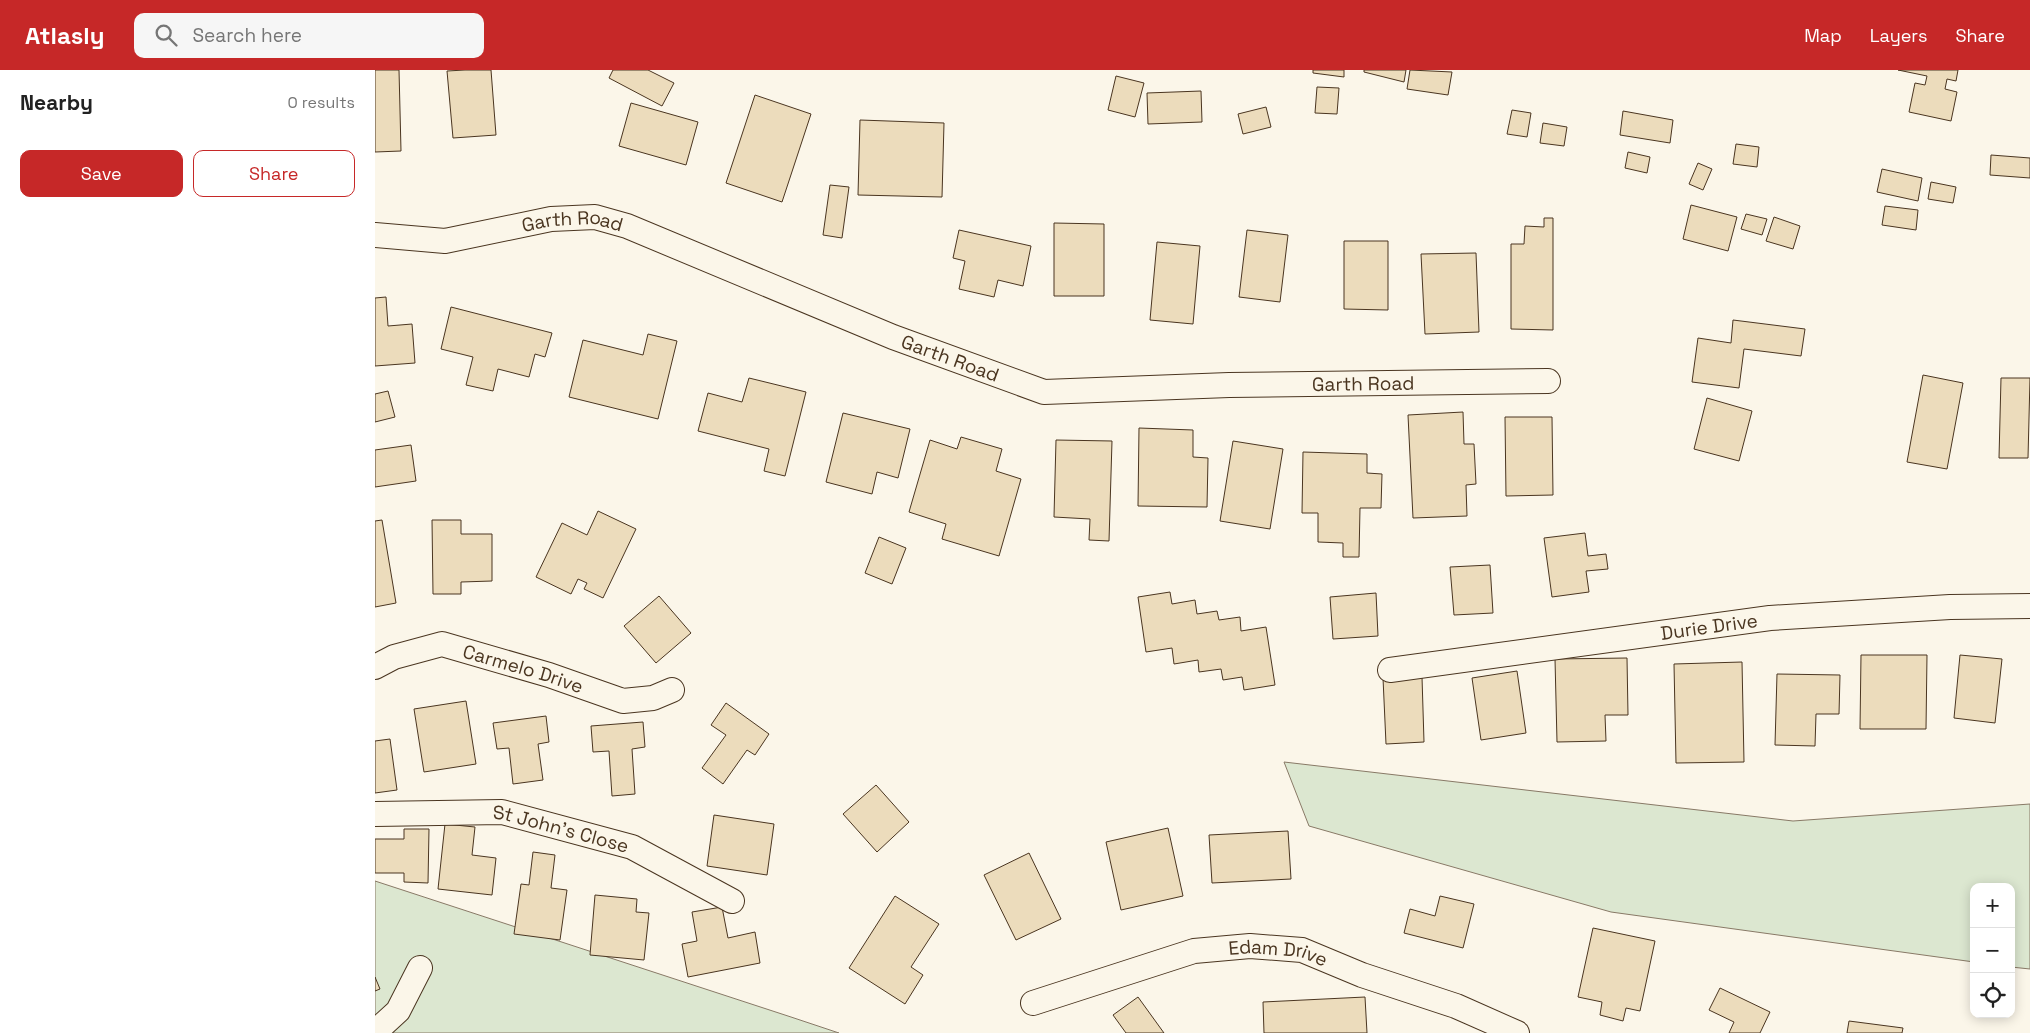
<!DOCTYPE html>
<html lang="en">
<head>
<meta charset="utf-8">
<style>
	body { margin:0; font-family:"Space Grotesk",sans-serif; background:#f6f6f6; color:#222 }
	.controls { position:absolute; right:15px; bottom:15px; display:grid; overflow:hidden; border-radius:10px; box-shadow:0 2px 12px #0003 }
	.controls button { width:45px; height:45px; display:grid; place-items:center; padding:0; border:0; border-bottom:1px solid #e0e0e0; background:#fff; color:#222; font:25px sans-serif }
	.list { margin:0; padding:0; list-style:none }
	h2 { display:flex; justify-content:space-between; align-items:center; height:65px; margin:0; padding:0 20px; font-size:21px }
	h2 small { font-size:16px; font-weight:400; color:#767676 }
	.actions { display:flex; gap:10px; padding:15px 20px }
	.actions a { flex:1; padding:11px 0; border:1px solid #c62828; border-radius:10px; text-align:center; font-size:18px; color:#c62828 }
	.actions .main { background:#c62828; color:#fff }
	.icon { flex:none; width:28px; height:28px; fill:none; stroke:currentColor; stroke-width:2; stroke-linecap:round; stroke-linejoin:round }
	.map { position:relative; flex:none; width:1655px; height:963px; overflow:hidden }
	header { display:flex; align-items:center; gap:30px; box-sizing:border-box; height:70px; padding:0 25px; background:#c62828; color:#fff }
	header strong { font-size:24px }
	nav { display:flex; gap:28px; margin-inline-start:auto; font-size:18px }
	.search { width:350px; height:45px; background:#f6f6f6; display:flex; align-items:center; gap:12px; box-sizing:border-box; padding:0 18px; border-radius:10px; color:#767676; font-size:19px }
	main { display:flex }
	aside { flex:1; background:#fff }
	.map>svg:first-child { display:block }
</style>
</head>
<body>
<header>
<strong>Atlasly</strong>
<div class="search"><svg class="icon" aria-label="search" viewBox="0 0 24 24"><circle cx="10" cy="10" r="6"/><path d="M15 15l6 6"/></svg>Search here</div>
<nav><a>Map</a><a>Layers</a><a>Share</a></nav>
</header>
<main>
<aside>
<h2>Nearby<small>0 results</small></h2>
<ul class="list">
</ul>
<div class="actions"><a class="main">Save</a><a>Share</a></div>
</aside>
<div class="map">
<svg width="1655" height="963" viewBox="0 0 1655 963">
	<rect width="100%" height="100%" fill="#fbf6e9"/>
	<!-- green -->
	<g fill="#dce7d0" stroke="#887966">
		<polygon points="909,692 1418,751 1655,734 1655,899 1636,897 1636,817 1599,817 1599,892 1236,842 934,756"/>
		<polygon points="0,811 416,947 464,963 0,963"/>
	</g>
	<!-- building -->
	<g fill="#ecdcbc" stroke="#4a3520">
		<polygon points="0,0 24,0 26,81 0,82"/>
		<polygon points="90,0 116,0 121,65 78,68 72,1"/>
		<polygon points="238,0 273,0 299,13 287,36 234,8"/>
		<polygon points="938,0 969,0 969,7 938,3"/>
		<polygon points="989,0 1031,0 1029,12 989,2"/>
		<polygon points="1035,0 1077,2 1073,25 1032,19"/>
		<polygon points="1523,0 1583,0 1581,11 1572,9 1570,19 1582,22 1576,51 1534,42 1540,13 1550,15 1552,6"/>
		<polygon points="741,6 769,13 760,47 733,40"/>
		<polygon points="942,17 964,18 962,44 940,43"/>
		<polygon points="826,21 827,52 773,54 772,23"/>
		<polygon points="380,25 436,44 407,132 351,113"/>
		<polygon points="256,33 323,52 311,95 244,76"/>
		<polygon points="891,37 896,57 868,64 863,44"/>
		<polygon points="1137,40 1156,43 1152,67 1132,64"/>
		<polygon points="1248,41 1298,50 1295,73 1245,65"/>
		<polygon points="485,50 569,53 567,127 483,125"/>
		<polygon points="1168,53 1192,57 1189,76 1165,73"/>
		<polygon points="1361,74 1384,77 1382,97 1358,94"/>
		<polygon points="1253,82 1275,87 1272,103 1250,98"/>
		<polygon points="1616,85 1655,88 1655,108 1615,105"/>
		<polygon points="1323,93 1337,99 1328,120 1314,114"/>
		<polygon points="1507,99 1547,108 1543,131 1502,122"/>
		<polygon points="1556,112 1581,117 1578,133 1553,129"/>
		<polygon points="455,115 474,117 467,168 448,165"/>
		<polygon points="1316,135 1362,147 1353,181 1308,169"/>
		<polygon points="1510,136 1543,140 1541,160 1507,155"/>
		<polygon points="1371,144 1392,149 1387,165 1366,159"/>
		<polygon points="1399,147 1425,156 1418,179 1391,171"/>
		<polygon points="1169,148 1178,148 1178,260 1136,259 1136,174 1149,174 1150,156 1169,157"/>
		<polygon points="679,153 729,154 729,226 679,226"/>
		<polygon points="584,160 656,176 648,216 623,210 619,227 584,219 590,191 578,188"/>
		<polygon points="872,160 913,165 905,232 864,227"/>
		<polygon points="969,171 1013,171 1013,240 969,239"/>
		<polygon points="782,172 825,176 818,254 775,250"/>
		<polygon points="1101,183 1104,262 1050,264 1046,184"/>
		<polygon points="11,227 13,256 37,254 40,293 0,296 0,228"/>
		<polygon points="76,237 177,263 170,287 160,284 154,307 123,299 118,321 91,315 98,287 66,279"/>
		<polygon points="1358,250 1430,259 1426,286 1369,279 1364,318 1317,312 1323,268 1356,273"/>
		<polygon points="273,264 302,271 283,349 194,327 208,270 268,285"/>
		<polygon points="1548,305 1588,313 1572,399 1532,392"/>
		<polygon points="374,308 431,322 410,406 389,401 394,379 323,361 333,323 367,332"/>
		<polygon points="1626,308 1655,308 1653,388 1624,388"/>
		<polygon points="13,321 20,347 0,352 0,324"/>
		<polygon points="1332,328 1377,341 1364,391 1319,379"/>
		<polygon points="1088,342 1089,374 1099,374 1101,414 1091,415 1092,446 1038,448 1033,345"/>
		<polygon points="468,343 535,359 523,408 502,402 497,424 451,412"/>
		<polygon points="1130,347 1177,347 1178,425 1131,426"/>
		<polygon points="764,358 818,360 818,387 833,388 832,437 763,436"/>
		<polygon points="586,367 627,379 621,401 646,409 624,486 567,469 571,454 534,442 555,370 582,379"/>
		<polygon points="681,370 737,371 734,471 714,470 715,449 679,447"/>
		<polygon points="858,371 908,379 895,459 845,451"/>
		<polygon points="36,375 41,411 0,417 0,380"/>
		<polygon points="928,382 992,384 992,403 1007,404 1006,438 985,438 984,487 968,487 968,473 943,472 943,443 927,443"/>
		<polygon points="223,441 261,459 228,528 209,519 212,513 203,509 196,524 161,507 187,453 212,465"/>
		<polygon points="7,450 21,533 0,537 0,451"/>
		<polygon points="57,450 86,450 86,464 117,464 117,511 86,512 86,524 58,524"/>
		<polygon points="1210,463 1213,486 1231,484 1233,499 1211,501 1214,522 1177,527 1169,468"/>
		<polygon points="504,467 531,478 517,514 490,503"/>
		<polygon points="1115,495 1118,543 1079,545 1075,497"/>
		<polygon points="795,522 797,534 820,530 822,544 842,541 844,550 865,547 866,561 891,557 900,615 869,620 867,607 848,610 846,599 824,602 823,590 799,594 797,578 771,582 763,527"/>
		<polygon points="1001,523 1003,566 958,569 955,527"/>
		<polygon points="284,526 316,563 281,593 249,556"/>
		<polygon points="1486,585 1552,585 1551,659 1485,659"/>
		<polygon points="1585,585 1627,589 1620,653 1579,648"/>
		<polygon points="1252,588 1253,645 1230,645 1231,671 1182,672 1180,589"/>
		<polygon points="1367,592 1369,692 1301,693 1299,594"/>
		<polygon points="1142,601 1151,663 1106,670 1097,608"/>
		<polygon points="1402,604 1465,605 1464,644 1441,644 1440,676 1400,675"/>
		<polygon points="1047,607 1049,672 1011,674 1008,608"/>
		<polygon points="91,631 101,694 49,702 39,639"/>
		<polygon points="351,633 394,664 380,685 372,680 348,714 327,698 351,665 336,655"/>
		<polygon points="171,646 174,672 163,674 168,710 138,714 134,678 122,679 118,653"/>
		<polygon points="268,652 270,677 257,679 260,724 237,726 234,681 218,682 216,656"/>
		<polygon points="15,669 22,720 0,723 0,671"/>
		<polygon points="501,715 534,752 502,782 468,744"/>
		<polygon points="339,745 399,754 392,805 332,796"/>
		<polygon points="70,754 100,757 97,785 121,788 117,825 63,819"/>
		<polygon points="793,758 808,826 746,840 731,772"/>
		<polygon points="29,759 54,759 53,813 29,812 29,803 0,803 0,769 29,769"/>
		<polygon points="913,761 916,809 837,813 834,765"/>
		<polygon points="158,782 180,785 176,818 192,820 185,870 139,864 146,814 154,815"/>
		<polygon points="654,783 686,849 641,870 609,805"/>
		<polygon points="220,825 262,829 261,842 274,843 269,890 215,885"/>
		<polygon points="520,826 564,854 536,897 548,905 530,934 474,898"/>
		<polygon points="1065,826 1099,834 1088,878 1029,863 1035,839 1060,846"/>
		<polygon points="347,837 353,868 380,862 385,893 313,907 307,874 322,871 317,842"/>
		<polygon points="1218,858 1280,871 1265,941 1251,938 1248,951 1225,945 1227,932 1203,927"/>
		<polygon points="0,907 5,919 0,921"/>
		<polygon points="1345,918 1395,942 1385,963 1354,963 1359,952 1334,940"/>
		<polygon points="763,927 789,963 751,963 738,945"/>
		<polygon points="990,927 992,963 889,963 888,932"/>
		<polygon points="1474,951 1528,958 1527,963 1472,963"/>
	</g>
	<g fill="none" stroke-linecap="round" stroke-linejoin="round">
		<!-- minor casing -->
		<g stroke="#4a3520" stroke-width="26">
			<g id="minor">
				<path id="s1" d="M0,165L70,171L176,149L220,147L252,156L518,267L669,322L854,315L1173,311"/>
				<path id="s2" d="M0,597L19,587L67,574L174,605L248,631L278,628L297,620"/>
				<path id="s3" d="M1015,600L1395,548L1575,537L1655,536"/>
				<path id="s4" d="M0,744L127,742L257,777L357,831"/>
				<path id="s5" d="M658,933L819,881L875,876L927,880L987,905L1081,936L1142,963"/>
				<polyline points="0,962 23,941 45,898"/>
			</g>
		</g>
		<!-- minor -->
		<use href="#minor" stroke="#fbf6e9" stroke-width="24"/>
	</g>
	<g text-anchor="middle" dominant-baseline="central" stroke-width="4" stroke-linejoin="round" paint-order="stroke">
		<!-- street labels -->
		<g font-size="19" fill="#4a3520" stroke="#fbf6e9">
			<text stroke="none"><textPath href="#s1" startOffset="200">Garth Road</textPath></text>
			<text stroke="none"><textPath href="#s1" startOffset="605">Garth Road</textPath></text>
			<text stroke="none"><textPath href="#s1" startOffset="1024">Garth Road</textPath></text>
			<text stroke="none"><textPath href="#s3" startOffset="322">Durie Drive</textPath></text>
			<text stroke="none"><textPath href="#s2" startOffset="156">Carmelo Drive</textPath></text>
			<text stroke="none"><textPath href="#s4" startOffset="188">St John's Close</textPath></text>
			<text stroke="none"><textPath href="#s5" startOffset="254">Edam Drive</textPath></text>
		</g>
	</g>
</svg>
<div class="controls">
<button>+</button>
<button>−</button>
<button><svg class="icon" aria-label="locate" viewBox="0 0 24 24"><circle cx="12" cy="12" r="6"/><path d="M12 2v4M12 18v4M2 12h4M18 12h4"/></svg></button>
</div>
</div>
</main>
</body>
</html>
